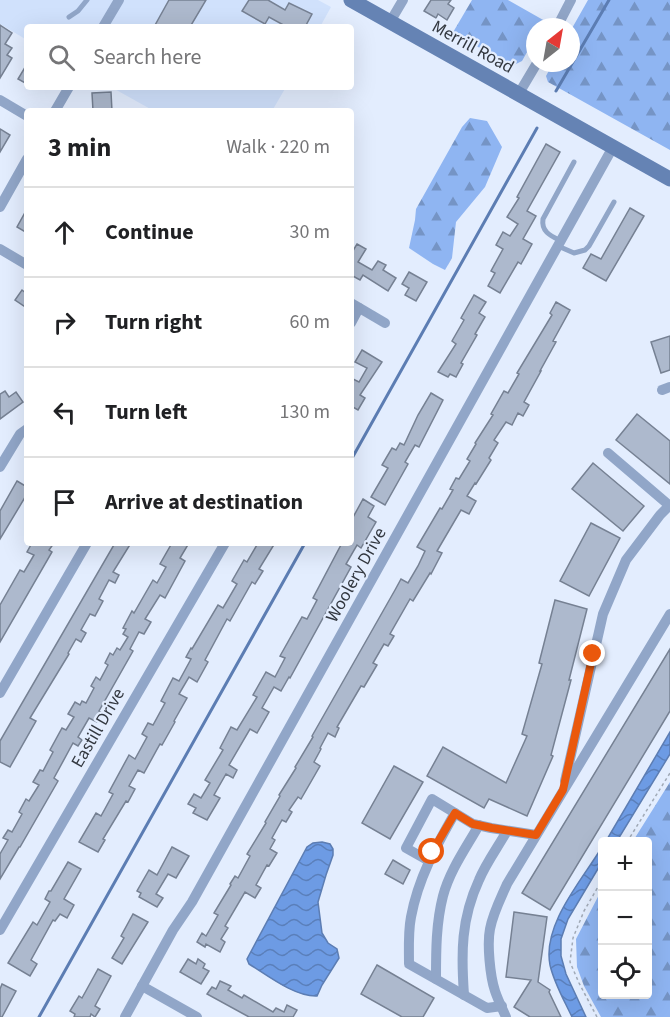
<!DOCTYPE html>
<html lang="en">
<head>
<meta charset="utf-8">
<style>
	body { margin:0; font-family:"Source Sans 3",sans-serif; background:#f6f6f6; color:#202124 }
	.controls { position:absolute; right:18px; bottom:18px; display:grid; overflow:hidden; border-radius:6px; box-shadow:0 6px 24px #0002 }
	.controls button { width:54px; height:54px; display:grid; place-items:center; padding:0; border:0; border-bottom:2px solid #e0e0e0; background:#fff; color:#202124; font:30px sans-serif }
	.compass { position:absolute; left:526px; top:18px; width:54px; height:54px; border-radius:50%; background:#fff; box-shadow:0 6px 24px #0002; rotate:31deg }
	.stop { position:absolute; width:18px; height:18px; margin:-14px; border:4px solid #ea580c; border-radius:50%; background:#fff }
	.stop.end { background:#ea580c; border-color:#fff; box-shadow:0 2px 6px #0008 }
	.list { margin:0; padding:0; list-style:none }
	h2 { display:flex; justify-content:space-between; align-items:center; height:78px; margin:0; padding:0 24px; font-size:26px }
	h2 small { font-size:20px; font-weight:400; color:#757577 }
	.list li { display:grid; grid-template-columns:39px 1fr auto; gap:18px; align-items:center; box-sizing:border-box; height:90px; padding:0 24px; border-top:2px solid #e0e0e0 }
	.list b { display:block; font-size:22px; white-space:nowrap }
	.list em { font-size:20px; font-style:normal; color:#757577 }
	.icon { flex:none; width:33px; height:33px; fill:none; stroke:currentColor; stroke-width:2; stroke-linecap:round; stroke-linejoin:round }
	.map { position:relative; flex:none; width:670px; height:1017px; overflow:hidden }
	.search { position:absolute; background:#fff; box-shadow:0 6px 24px #0002; left:24px; top:24px; width:330px; height:66px; display:flex; align-items:center; gap:15px; box-sizing:border-box; padding:0 21px; border-radius:6px; color:#757577; font-size:22px }
	.panel { position:absolute; background:#fff; box-shadow:0 6px 24px #0002; left:24px; top:108px; width:330px; height:438px; border-radius:6px }
	.map>svg:first-child { display:block }
</style>
</head>
<body>
<div class="map">
<svg width="670" height="1017" viewBox="0 0 670 1017">
	<defs>
		<pattern id="forest-firs" width="22" height="20" patternUnits="userSpaceOnUse" patternTransform="scale(1.5)"><rect width="22" height="20" fill="#8fb5f2"/><path d="M5 1l3.5 6h-7zM16 11l3.5 6h-7z" fill="#7594c5"/></pattern>
		<pattern id="water-waves" width="16" height="10" patternUnits="userSpaceOnUse" patternTransform="scale(1.5)"><rect width="16" height="10" fill="#6d9be4"/><path d="M0 5q4-4 8 0t8 0" fill="none" stroke="#5a7fba"/></pattern>
	</defs>
	<rect width="100%" height="100%" fill="#e3edfe"/>
	<!-- built -->
	<g fill="#d0e1fc">
		<polygon points="0,0 318,0 331,7 320,27 27,27 27,40 0,24"/>
		<polygon points="111,87 286,87 272,111 154,111"/>
	</g>
	<!-- forest -->
	<g fill="url(#forest-firs)">
		<polygon points="472,0 508,0 545,21 542,27 535,27 535,38 522,61 514,65 452,34"/>
		<polygon points="588,0 670,0 670,150 548,82 546,76 553,63 571,63 571,30"/>
		<polygon points="470,118 487,121 502,147 485,187 456,222 452,258 445,270 433,264 409,248 415,220 416,209 462,127"/>
		<polygon points="670,782 670,1017 601,1017 584,986 577,967 576,939 602,889 602,994 648,994 648,842 633,841"/>
	</g>
	<!-- water -->
	<g fill="url(#water-waves)" stroke="#5c7db3" stroke-width="1.5">
		<polygon points="670,732 670,754 617,841 606,841"/>
		<path d="M322,842L330,844L333,849V855L326,875L318,902L322,933L328,943L337,949L339,958L322,985L317,996C295,997 267,975 249,964L247,959L307,847L313,843Z"/>
		<path d="M602,847V862L568,919L561,939V956L566,974L586,1017H572C564,1000 554,983 550,965C542,924 583,879 602,847Z"/>
	</g>
	<g fill="none" stroke-linecap="round" stroke-linejoin="round">
		<!-- stream -->
		<g stroke="#5c7db3" stroke-width="3">
			<polyline points="556,91 609,0"/>
			<polyline points="351,460 537,128"/>
			<polyline points="39,1017 305,543"/>
		</g>
	</g>
	<!-- building -->
	<g fill="#adb9cd" stroke="#768193" stroke-width="1.5">
		<polygon points="169,0 206,0 190,27 154,27"/>
		<polygon points="249,0 268,0 285,10 289,3 312,14 305,27 287,27 269,17 265,24 242,11"/>
		<polygon points="431,0 451,0 448,4 454,8 447,20 438,14 436,18 424,11"/>
		<polygon points="0,25 12,33 5,44 12,48 7,55 12,58 0,78"/>
		<polygon points="27,64 27,84 18,79"/>
		<polygon points="111,92 112,111 93,111 92,93"/>
		<polygon points="0,129 10,135 0,152"/>
		<polygon points="546,144 560,152 527,211 536,216 523,239 532,244 521,264 518,262 500,293 488,286 495,273 491,271 503,249 496,245 503,232 510,236 518,224 507,217 519,198 517,197"/>
		<polygon points="630,208 644,216 606,281 583,268 591,254 601,259"/>
		<polygon points="27,209 27,233 17,227"/>
		<polygon points="357,244 366,249 358,262 372,270 378,261 386,265 383,270 396,278 388,291 363,275 360,280 351,275 351,254"/>
		<polygon points="409,272 427,282 416,301 405,295 409,288 402,284"/>
		<polygon points="22,290 27,294 27,308 15,300"/>
		<polygon points="474,295 486,302 479,313 485,317 475,334 477,335 461,363 463,364 456,377 450,374 448,377 438,372 456,344 452,341 464,320 461,318"/>
		<polygon points="556,302 570,310 553,341 556,342 540,371 541,371 524,402 529,405 523,416 518,413 512,425 506,422 494,440 498,443 489,458 491,460 476,484 475,483 467,496 476,501 469,514 461,510 437,551 442,553 431,574 430,573 413,601 410,599 390,634 394,636 388,646 384,644 373,663 377,665 364,687 361,686 337,727 339,728 335,737 328,733 320,748 321,749 314,762 320,766 301,799 298,797 289,810 292,812 286,822 282,820 272,838 275,840 270,849 277,853 269,866 267,865 256,885 261,888 255,898 245,892 225,926 228,928 221,939 225,942 220,952 206,944 205,947 197,942 202,933 206,936 218,915 214,913 231,885 230,884 235,876 238,878 250,856 247,854 266,823 265,822 280,796 279,795 296,768 295,767 313,737 312,736 395,590 401,579 408,583 418,566 425,551 417,547 440,508 442,509 453,490 450,489 456,478 459,479 470,461 467,459 476,444 475,443 493,415 491,414 504,391 508,393 519,374 517,373 552,315 550,313"/>
		<polygon points="670,336 670,370 661,373 651,342"/>
		<polygon points="362,350 382,362 360,395 365,398 358,410 351,406 351,378 359,382 367,368 355,362"/>
		<polygon points="5,391 9,397 16,392 23,402 0,419 0,394"/>
		<polygon points="431,393 443,400 419,447 415,445 405,462 408,464 385,505 371,497 388,468 382,465 392,448 396,450 400,443 404,445 418,415"/>
		<polygon points="637,414 670,441 670,484 616,440"/>
		<polygon points="593,463 644,506 623,531 572,489"/>
		<polygon points="17,481 27,487 27,494 0,539 0,511"/>
		<polygon points="363,499 374,506 368,517 376,522 361,548 357,545 346,564 351,567 290,678 289,677 281,691 274,687 262,708 269,712 257,733 250,729 229,765 237,770 233,778 226,774 214,795 220,798 207,820 193,813 196,808 188,804 194,794 201,798 210,783 205,780 223,750 220,748 231,727 237,730 257,697 253,695 266,672 275,677 285,658 280,656 302,617 307,619 317,600 313,598 342,543 351,543 351,521"/>
		<polygon points="591,523 620,538 589,596 560,581"/>
		<polygon points="32,543 54,543 49,550 52,552 0,642 0,605 20,570 24,572 34,555 27,552"/>
		<polygon points="115,543 131,543 113,572 119,575 115,583 109,580 99,599 103,601 95,616 90,614 81,630 86,633 81,642 76,639 68,653 69,654 30,718 36,721 10,767 0,762 0,741"/>
		<polygon points="172,543 189,543 180,558 185,561 165,598 160,595 145,619 151,622 144,634 139,632 130,649 133,651 99,711 102,713 97,722 89,718 78,737 82,740 78,746 73,743 54,778 58,781 20,847 19,847 0,879 0,854 8,840 3,838 8,830 12,832 22,814 19,812 26,799 29,801 39,785 33,782 40,770 43,771 53,752 50,750 62,728 66,730 74,717 68,714 75,702 80,705 82,701 86,703 94,688 91,686 96,677 100,680 108,665 105,663 110,653 113,655 117,648 120,650 128,637 123,634 126,629 123,628 132,611 134,613 153,580 157,583 166,567 160,564"/>
		<polygon points="258,543 275,543 259,569 263,571 255,584 252,582 230,621 227,619 205,660 208,662 197,682 189,677 179,694 187,698 174,721 175,722 162,745 160,744 144,773 138,770 129,786 135,789 128,802 126,801 103,839 105,840 98,852 79,842 96,813 101,816 113,794 109,792 129,755 135,759 147,737 142,734 148,723 153,725 165,703 161,701 173,678 179,681 191,659 186,657 191,648 192,649 218,605 223,608 237,584 232,581 244,560 247,562"/>
		<polygon points="555,600 587,609 569,680 571,680 551,755 553,756 527,816 489,799 484,808 427,776 443,747 506,783 527,736 522,734 542,664 539,663"/>
		<polygon points="670,649 670,711 550,910 522,893"/>
		<polygon points="394,766 423,782 390,839 362,823"/>
		<polygon points="172,847 189,856 176,878 168,874 156,894 163,898 157,907 139,897 141,893 137,891 149,870 157,875"/>
		<polygon points="393,860 410,870 403,884 385,874"/>
		<polygon points="68,862 81,869 64,899 74,905 67,918 60,914 55,921 53,920 31,960 37,964 30,976 8,963 33,922 37,925 50,902 45,899 49,891 51,891"/>
		<polygon points="514,912 547,917 538,982 550,990 549,992 561,1017 530,1017 514,1007 531,980 506,977"/>
		<polygon points="133,914 148,922 122,964 112,958 124,938 121,936"/>
		<polygon points="188,959 196,964 198,959 205,964 203,968 209,971 201,984 180,972"/>
		<polygon points="377,965 434,998 423,1017 402,1017 361,994"/>
		<polygon points="98,969 111,976 95,1006 100,1009 95,1017 91,1014 90,1017 74,1017 75,1014 70,1011 79,996 82,998"/>
		<polygon points="220,981 231,986 228,990 242,998 244,995 273,1012 276,1008 284,1012 287,1005 297,1010 293,1017 249,1017 207,994 212,987 216,989"/>
		<polygon points="2,984 16,991 2,1017 0,1017 0,989"/>
	</g>
	<g fill="none" stroke-linecap="round" stroke-linejoin="round">
		<!-- path -->
		<g stroke="#a1aab7" stroke-width="1.5" stroke-dasharray="3 3" stroke-linecap="butt">
			<polyline points="627,842 670,773"/>
			<polyline points="597,1017 579,983 570,962 573,938 584,911 602,880"/>
		</g>
		<!-- service -->
		<g stroke="#91a6c8" stroke-width="5">
			<polyline points="69,17 78,11 87,0"/>
			<path d="M561,241C551,236 541,232 543,219L574,162"/>
			<polyline points="558,246 574,253 585,250 589,246 614,202"/>
		</g>
		<!-- minor -->
		<g stroke="#91a6c8" stroke-width="10">
			<polyline points="390,22 403,0"/>
			<polyline points="103,27 119,0"/>
			<polyline points="557,27 571,0"/>
			<polyline points="518,95 537,63"/>
			<polyline points="0,100 27,116"/>
			<polyline points="55,111 69,87"/>
			<polyline points="0,207 27,159"/>
			<polyline points="0,249 27,265"/>
			<polyline points="351,303 385,323"/>
			<polyline points="351,323 359,308"/>
			<polyline points="662,390 670,387"/>
			<polyline points="608,453 670,506"/>
			<polyline points="0,467 20,434 27,429"/>
			<polyline points="0,693 87,543"/>
			<polyline points="565,781 603,614 626,560 660,515 670,505"/>
			<path d="M455,813C436,846 418,879 411,917C408,932 409,949 409,964L487,1008L502,1006"/>
			<polyline points="429,861 406,848 432,799 473,824 491,828 536,835"/>
			<polyline points="0,930 225,543"/>
			<path d="M436,979C436,951 436,923 443,896C450,870 466,848 479,825"/>
			<polyline points="142,986 197,1017"/>
			<path d="M464,995C461,953 461,919 479,880C486,863 498,847 507,831"/>
			<polyline points="125,1017 173,930 192,902 613,147"/>
			<path d="M506,1017C502,1008 498,1000 495,991C490,976 487,944 490,929C493,913 501,898 507,884L670,614"/>
		</g>
		<!-- secondary -->
		<polyline stroke="#6583b4" stroke-width="15" points="351,0 670,179"/>
	</g>
	<g fill="none" stroke-linecap="round" stroke-linejoin="round">
		<!-- route -->
		<polyline stroke="#ea580c" stroke-width="8" points="432,852 455,813 473,824 492,828 536,835 563,790 593,654"/>
	</g>
	<g text-anchor="middle" dominant-baseline="central" stroke-width="4.5" stroke-linejoin="round" paint-order="stroke">
		<!-- street labels -->
		<g font-size="18" fill="#333840" stroke="#e3edfe">
			<text transform="translate(473 47) rotate(29)">Merrill Road</text>
			<text transform="translate(356 575) rotate(-61)">Woolery Drive</text>
			<text transform="translate(98 728) rotate(-60)">Eastill Drive</text>
		</g>
	</g>
</svg>
<div class="controls">
<button>+</button>
<button>−</button>
<button><svg class="icon" aria-label="locate" viewBox="0 0 24 24"><circle cx="12" cy="12" r="6"/><path d="M12 2v4M12 18v4M2 12h4M18 12h4"/></svg></button>
</div>
<svg class="compass" viewBox="-18 -18 36 36"><path d="M0-13l5 13h-10z" fill="#e53935"/><path d="M0 13l5-13h-10z" fill="#757577"/></svg>
<div class="stop" style="left:432px;top:852px"></div>
<div class="stop end" style="left:593px;top:654px"></div>
<div class="search"><svg class="icon" aria-label="search" viewBox="0 0 24 24"><circle cx="10" cy="10" r="6"/><path d="M15 15l6 6"/></svg>Search here</div>
<section class="panel">
<h2>3 min<small>Walk · 220 m</small></h2>
<ul class="list">
<li><svg class="icon" aria-label="ahead" viewBox="0 0 24 24"><path d="M12 20V5M6 11l6-6 6 6"/></svg><div><b>Continue</b></div><em>30 m</em></li>
<li><svg class="icon" aria-label="right" viewBox="0 0 24 24"><path d="M7 20v-9h11M14 6l5 5-5 5"/></svg><div><b>Turn right</b></div><em>60 m</em></li>
<li><svg class="icon" aria-label="left" viewBox="0 0 24 24"><path d="M17 20v-9H6M10 6l-5 5 5 5"/></svg><div><b>Turn left</b></div><em>130 m</em></li>
<li><svg class="icon" aria-label="arrive" viewBox="0 0 24 24"><path d="M6 21V4h12l-3 4 3 4H6"/></svg><div><b>Arrive at destination</b></div></li>
</ul>
</section>
</div>
</body>
</html>
